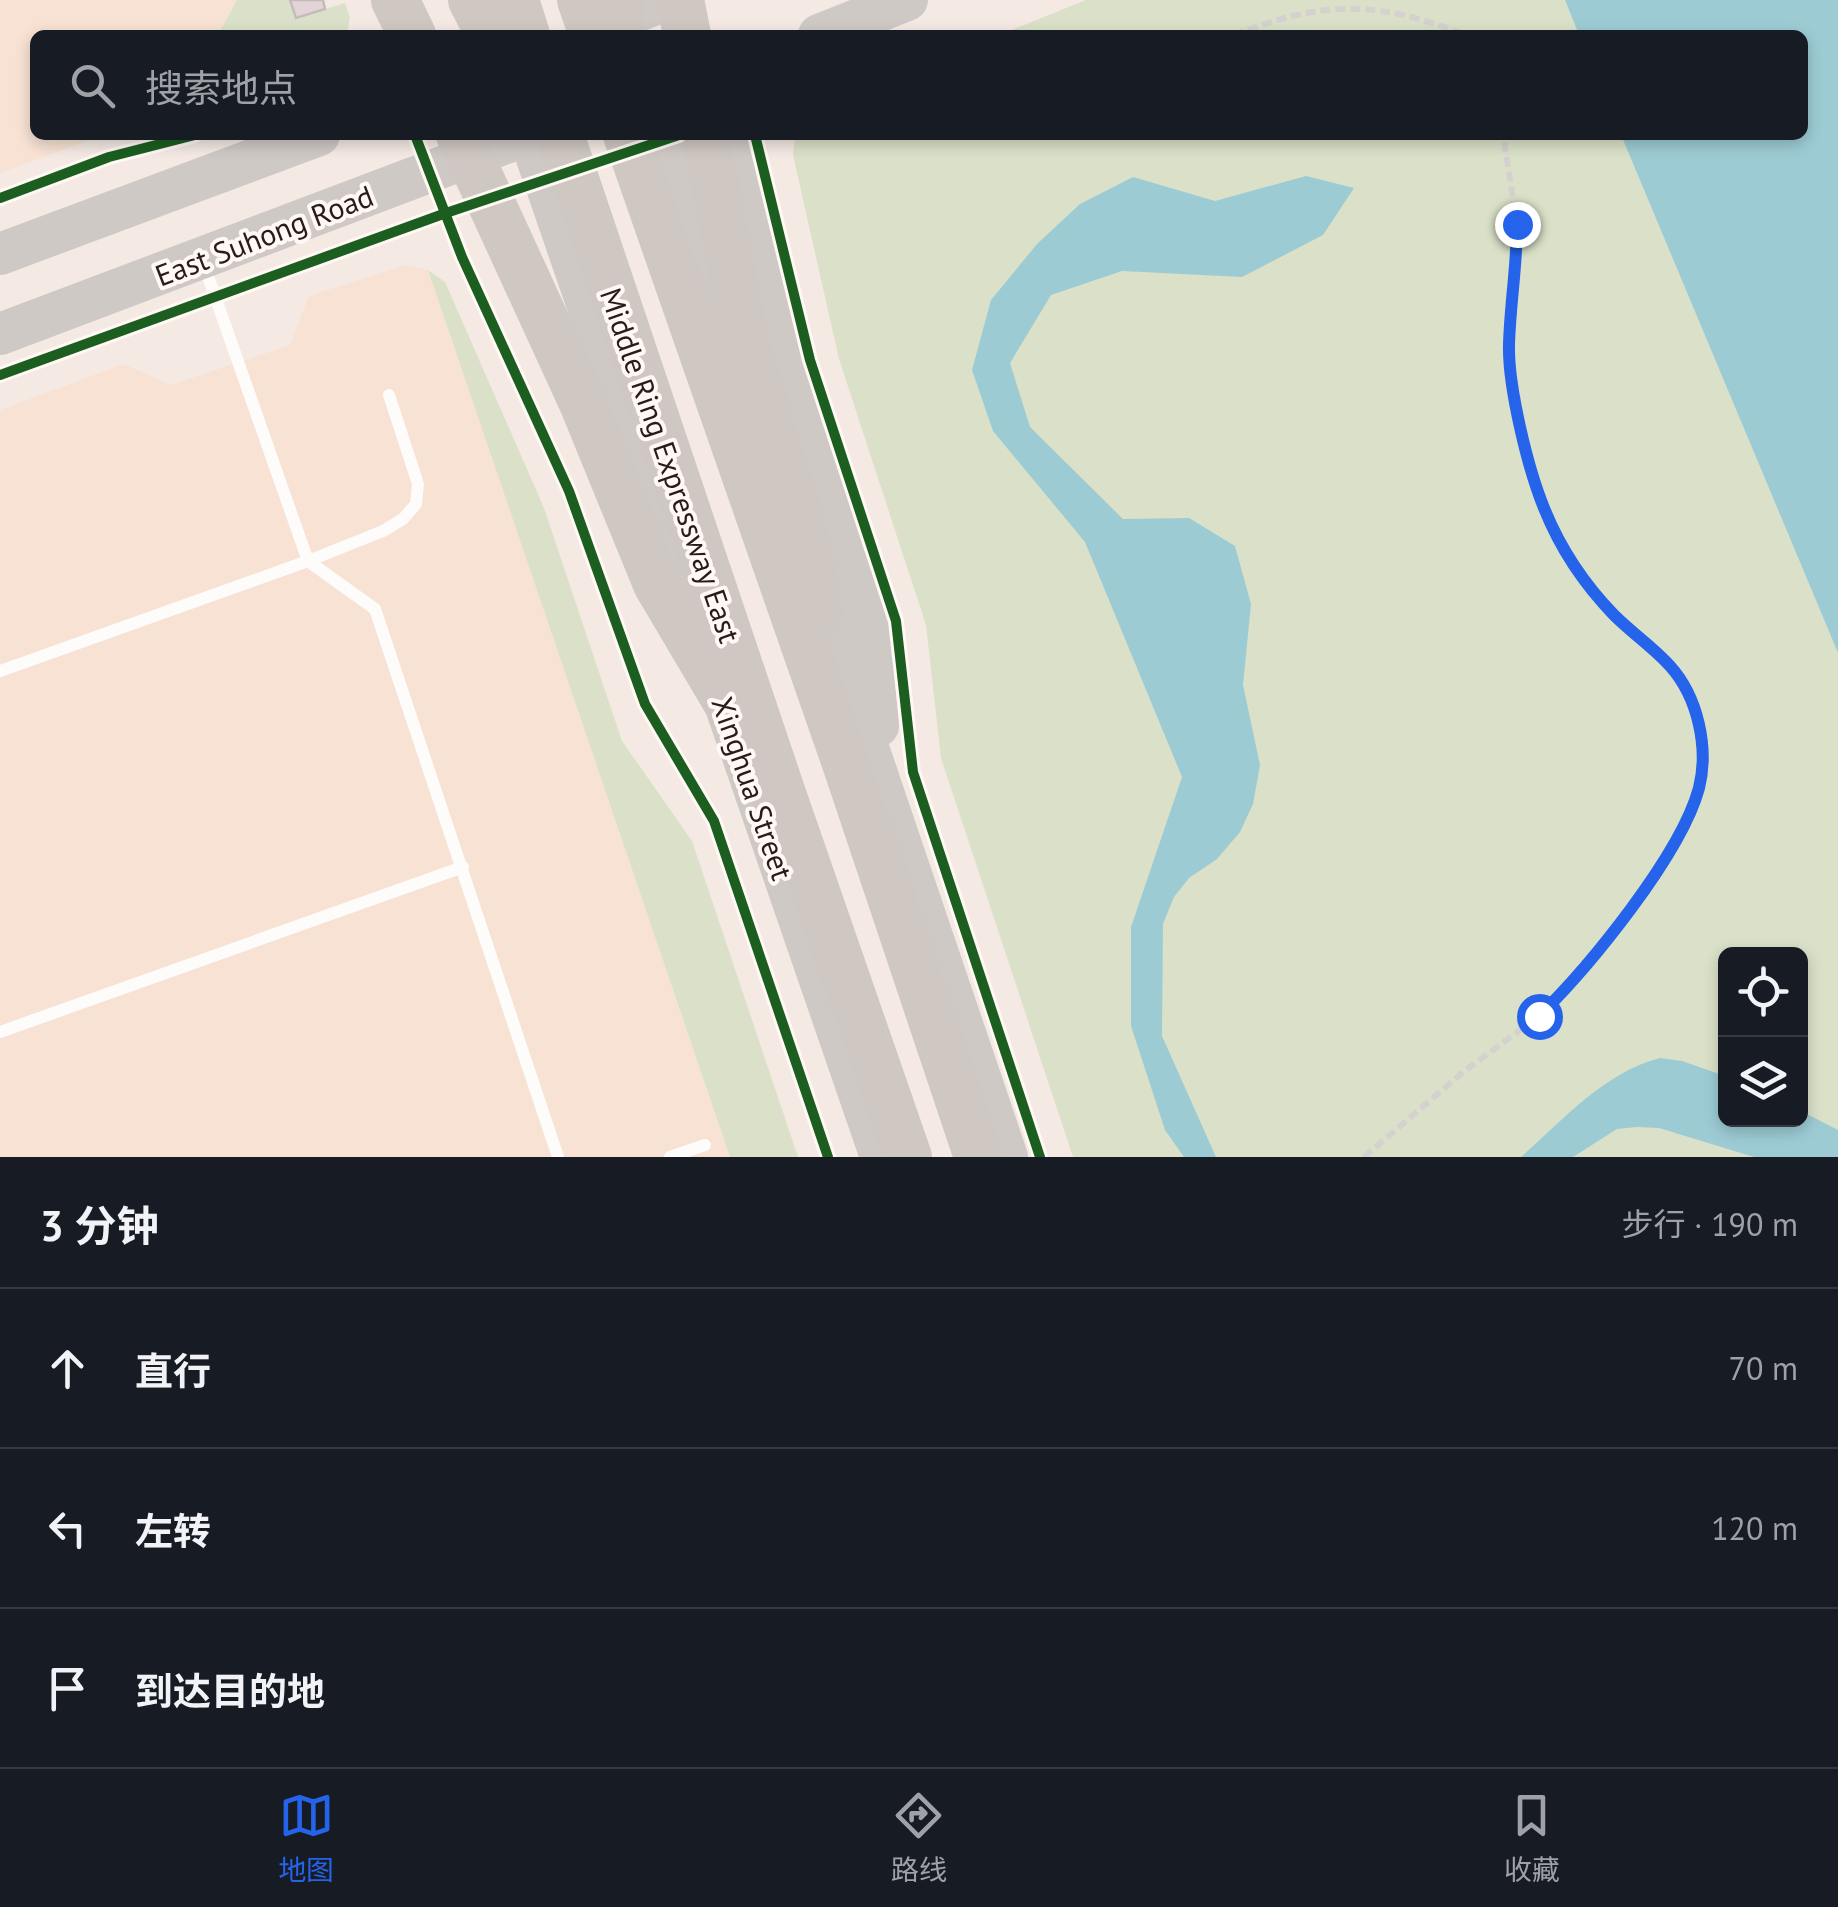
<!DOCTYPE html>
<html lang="zh">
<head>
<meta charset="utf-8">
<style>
	body { margin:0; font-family:"PT Sans","Noto Sans SC",sans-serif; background:#242831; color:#f1f3f6 }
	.controls { position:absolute; right:30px; bottom:30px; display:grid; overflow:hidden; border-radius:15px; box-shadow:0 5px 15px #0003 }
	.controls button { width:90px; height:90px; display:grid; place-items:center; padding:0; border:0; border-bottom:2px solid #363941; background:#171b24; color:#f1f3f6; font:50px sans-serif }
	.stop { position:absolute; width:30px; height:30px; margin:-22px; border:8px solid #2563eb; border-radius:50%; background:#fff }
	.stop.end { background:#2563eb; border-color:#fff; box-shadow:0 2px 10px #0008 }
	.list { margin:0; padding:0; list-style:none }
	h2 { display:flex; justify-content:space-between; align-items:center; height:130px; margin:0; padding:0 40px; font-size:42px }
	h2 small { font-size:32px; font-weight:400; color:#9ea1a6 }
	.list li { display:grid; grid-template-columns:65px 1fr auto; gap:30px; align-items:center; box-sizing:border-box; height:160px; padding:0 40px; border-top:2px solid #363941 }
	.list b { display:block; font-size:38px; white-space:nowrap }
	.list em { font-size:32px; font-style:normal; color:#9ea1a6 }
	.icon { flex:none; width:55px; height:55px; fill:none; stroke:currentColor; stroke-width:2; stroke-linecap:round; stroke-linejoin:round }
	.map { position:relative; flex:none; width:1838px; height:1157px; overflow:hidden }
	.search { position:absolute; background:#171b24; box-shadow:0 5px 15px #0003; left:30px; right:30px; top:30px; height:110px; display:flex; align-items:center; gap:25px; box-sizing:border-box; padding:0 35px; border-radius:15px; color:#9ea1a6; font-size:38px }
	.sheet { height:610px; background:#171b24 }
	nav { display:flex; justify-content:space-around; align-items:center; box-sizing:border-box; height:140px; border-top:2px solid #363941; background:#171b24; font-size:28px; color:#9ea1a6 }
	nav a { display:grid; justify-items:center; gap:5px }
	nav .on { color:#2563eb }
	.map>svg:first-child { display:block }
</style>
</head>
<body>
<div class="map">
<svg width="1838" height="1157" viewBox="0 0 1838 1157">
	<rect width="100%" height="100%" fill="#f4e9e3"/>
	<!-- built -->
	<g fill="#f7e2d4">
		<polygon points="0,0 237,0 218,35 35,35 35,135 104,135 0,173"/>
		<polygon points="406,265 428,270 730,1157 0,1157 0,410 124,364 171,385 290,345 309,296"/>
	</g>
	<!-- green -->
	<g fill="#dae1c8" fill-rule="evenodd">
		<polygon points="237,0 290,0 296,18 345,3 350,18 347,33 218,35"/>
		<polygon points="1086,0 1565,0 1579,35 999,35"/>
		<path d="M795,135H1621L1838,653V1157H1073L941,758L926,625L839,359L793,155ZM1726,954H1800V1120H1726Z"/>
		<polygon points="428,270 445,282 544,508 622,741 692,841 798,1157 730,1157"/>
	</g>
	<!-- water -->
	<g fill="#9dcbd4">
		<polygon points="1565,0 1838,0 1838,653 1621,135 1803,135 1803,35 1579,35"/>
		<polygon points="1306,176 1354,188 1323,235 1242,277 1122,271 1051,295 1010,363 1030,427 1123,519 1189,518 1235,546 1251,604 1243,685 1260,765 1253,804 1240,832 1217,859 1189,878 1174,897 1163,924 1162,1036 1216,1157 1184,1157 1165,1130 1131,1026 1131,927 1182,777 1085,542 993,431 972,370 991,300 1037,244 1080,204 1133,177 1215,201"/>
		<path d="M1660,1058L1682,1061L1725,1076L1726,1120H1800L1801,1111L1838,1130V1157H1754L1659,1128L1637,1127L1617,1129L1573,1157H1521C1563,1120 1605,1072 1660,1058Z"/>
	</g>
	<!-- building -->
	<polygon fill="#e2d4d7" stroke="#c5bbbb" stroke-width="2.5" points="290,0 323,0 325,9 296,18"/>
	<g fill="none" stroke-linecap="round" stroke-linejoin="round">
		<!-- path -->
		<g stroke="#d5d1cf" stroke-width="6" stroke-dasharray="10 5" stroke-linecap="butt">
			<polyline points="986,33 987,35"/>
			<path d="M1234,35C1325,0 1375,0 1466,35"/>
			<polyline points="1364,1157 1462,1073 1539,1016 1563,992 1642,892 1673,844 1693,803 1703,767 1698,724 1682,684 1670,666 1613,614 1582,576 1562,547 1531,471 1509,349 1517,224 1503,135"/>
		</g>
		<!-- lane -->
		<g stroke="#fdfcfb" stroke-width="12">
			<polyline points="203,262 308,561 375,609 558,1157"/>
			<polyline points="0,671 308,561 383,531 403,519 416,504 418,484 389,395"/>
			<polyline points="0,1032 463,867"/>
			<polyline points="670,1157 705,1145"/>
		</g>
		<!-- primary -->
		<g stroke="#cfc9c5" stroke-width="42">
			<polyline points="591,30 665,0"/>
			<polyline points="819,35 907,0"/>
			<polyline points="529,135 881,1157"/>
			<polyline points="659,135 726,328"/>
			<polyline points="734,135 766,293 813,458 869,627 878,726"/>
			<polyline points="0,254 319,135"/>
			<polyline points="0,334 527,135"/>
			<polyline points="811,580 1007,1157"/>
		</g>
		<!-- highway -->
		<g stroke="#cfc7c1" stroke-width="48">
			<polyline points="395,0 412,35"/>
			<polyline points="472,0 490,35"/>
			<polyline points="515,0 526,35"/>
			<polyline points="581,0 593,35"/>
			<polyline points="619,0 620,17"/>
			<polyline points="680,0 687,35"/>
			<polyline points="460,135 583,403 657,584 734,714"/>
			<polyline points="560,135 782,794 908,1157"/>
			<polyline points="627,135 848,769 978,1157"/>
			<polyline points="705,135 746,344 804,533 819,613"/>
		</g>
		<!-- cycleway casing -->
		<g stroke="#fff8f4" stroke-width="16">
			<g id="cycleway">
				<polyline points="415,135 462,257 569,491 645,704 714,821 828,1157"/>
				<polyline points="755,135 810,360 896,621 913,772 1040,1157"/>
				<polyline points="0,198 109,157 195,135"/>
				<polyline points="0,375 446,213 679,135"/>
			</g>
		</g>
		<!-- cycleway -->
		<use href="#cycleway" stroke="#1b5e20" stroke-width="10"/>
	</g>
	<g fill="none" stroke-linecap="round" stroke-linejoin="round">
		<!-- route -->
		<path stroke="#2563eb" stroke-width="12" d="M1517,224C1517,265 1510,305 1509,345C1508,387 1528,469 1544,508C1560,548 1584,584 1614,615C1632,633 1654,648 1670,666C1698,697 1709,748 1699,788C1681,855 1589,967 1539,1016"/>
	</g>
	<g text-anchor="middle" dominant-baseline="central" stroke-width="8" stroke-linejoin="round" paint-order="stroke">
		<!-- street labels -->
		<g font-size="30" fill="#281d16" stroke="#fff8f4">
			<text transform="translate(264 235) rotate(-21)">East Suhong Road</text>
			<text transform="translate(671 465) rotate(71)">Middle Ring Expressway East</text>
			<text transform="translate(753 788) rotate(71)">Xinghua Street</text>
		</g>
	</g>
</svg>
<div class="controls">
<button><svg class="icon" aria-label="locate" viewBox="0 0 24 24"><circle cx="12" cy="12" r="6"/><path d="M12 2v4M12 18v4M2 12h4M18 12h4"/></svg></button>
<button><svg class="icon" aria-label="layers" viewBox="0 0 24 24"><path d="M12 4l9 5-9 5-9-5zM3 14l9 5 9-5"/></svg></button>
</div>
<div class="stop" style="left:1539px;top:1016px"></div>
<div class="stop end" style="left:1517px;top:224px"></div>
<div class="search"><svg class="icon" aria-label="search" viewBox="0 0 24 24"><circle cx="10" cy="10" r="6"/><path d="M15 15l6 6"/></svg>搜索地点</div>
</div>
<section class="sheet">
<h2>3 分钟<small>步行 · 190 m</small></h2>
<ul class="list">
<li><svg class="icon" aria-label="ahead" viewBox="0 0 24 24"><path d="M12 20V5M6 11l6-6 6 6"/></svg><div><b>直行</b></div><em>70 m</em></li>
<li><svg class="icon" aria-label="left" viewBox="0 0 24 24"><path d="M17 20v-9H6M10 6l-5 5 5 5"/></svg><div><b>左转</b></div><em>120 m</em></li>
<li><svg class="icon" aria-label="arrive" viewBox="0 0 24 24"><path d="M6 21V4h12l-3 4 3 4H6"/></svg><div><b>到达目的地</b></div></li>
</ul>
</section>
<nav>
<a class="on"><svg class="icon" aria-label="map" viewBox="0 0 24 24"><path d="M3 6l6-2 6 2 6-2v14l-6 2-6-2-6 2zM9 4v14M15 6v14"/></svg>地图</a>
<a><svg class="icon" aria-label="directions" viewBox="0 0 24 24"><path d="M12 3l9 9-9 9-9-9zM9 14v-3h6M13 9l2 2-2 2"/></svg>路线</a>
<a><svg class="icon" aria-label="saved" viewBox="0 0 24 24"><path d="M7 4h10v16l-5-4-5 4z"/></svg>收藏</a>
</nav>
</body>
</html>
